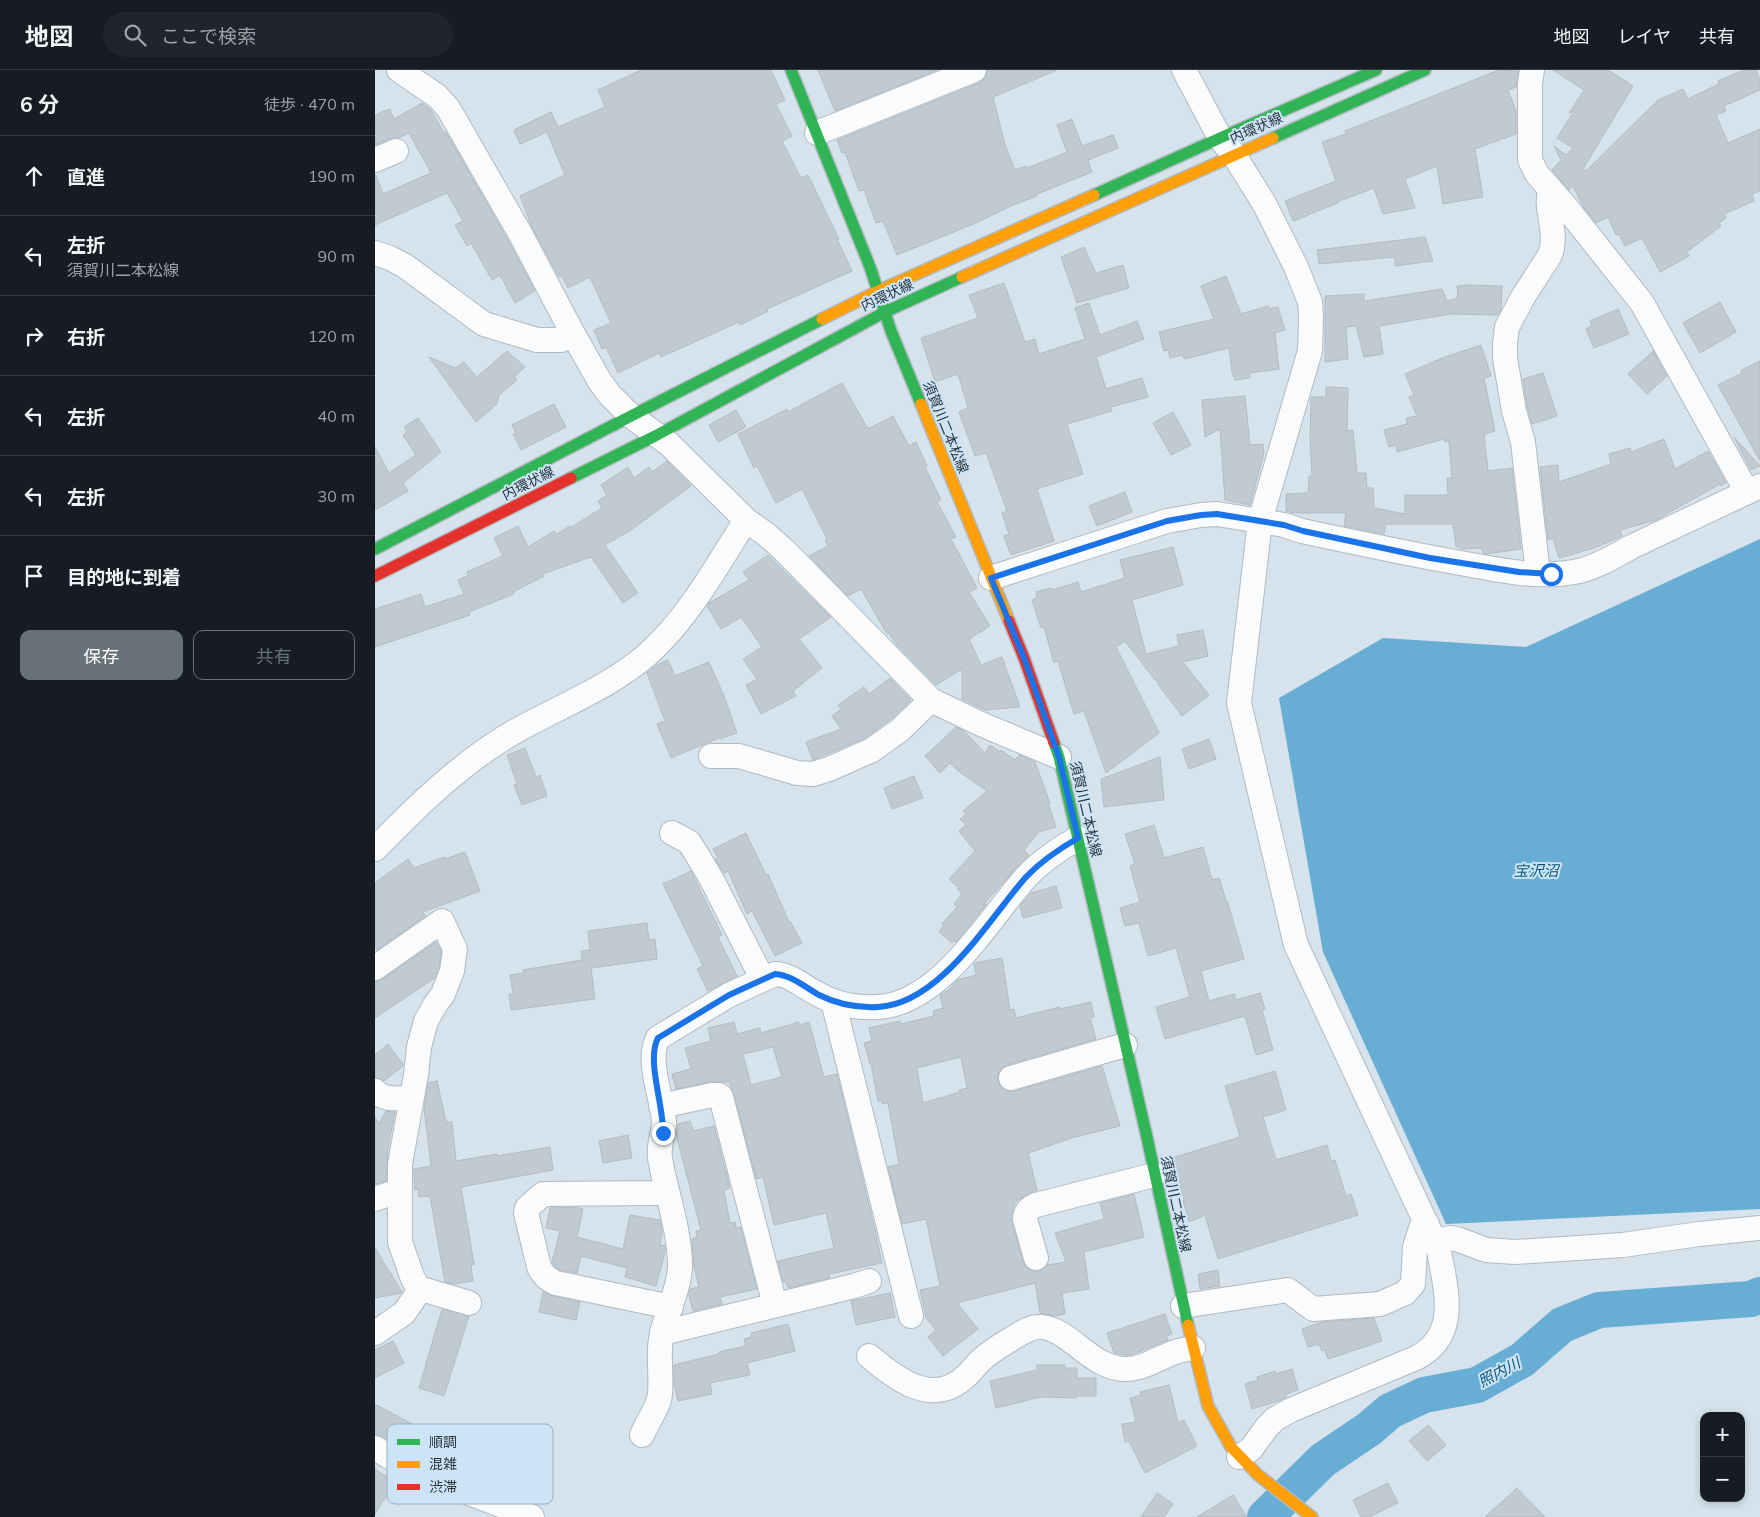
<!DOCTYPE html>
<html lang="ja">
<head>
<meta charset="utf-8">
<style>
	body { margin:0; font-family:Mulish,"Noto Sans JP",sans-serif; background:#20242c; color:#f1f3f6 }
	.controls { position:absolute; right:15px; bottom:15px; display:grid; overflow:hidden; border-radius:10px; box-shadow:0 2px 8px #0003 }
	.controls button { width:45px; height:45px; display:grid; place-items:center; padding:0; border:0; border-bottom:1px solid #363941; background:#171b24; color:#f1f3f6; font:25px sans-serif }
	.stop { position:absolute; width:15px; height:15px; margin:-11px; border:4px solid #1a73e8; border-radius:50%; background:#fff }
	.stop.end { background:#1a73e8; border-color:#fff; box-shadow:0 1px 5px #0008 }
	.list { margin:0; padding:0; list-style:none }
	h2 { display:flex; justify-content:space-between; align-items:center; height:65px; margin:0; padding:0 20px; font-size:21px }
	h2 small { font-size:16px; font-weight:400; color:#9ea1a6 }
	.list li { display:grid; grid-template-columns:32px 1fr auto; gap:15px; align-items:center; box-sizing:border-box; height:80px; padding:0 20px; border-top:1px solid #363941 }
	.list b { display:block; font-size:19px; white-space:nowrap }
	.list p { margin:0; font-size:16px; white-space:nowrap; color:#9ea1a6 }
	.list em { font-size:16px; font-style:normal; color:#9ea1a6 }
	.actions { display:flex; gap:10px; padding:15px 20px }
	.actions a { flex:1; padding:11px 0; border:1px solid #667178; border-radius:10px; text-align:center; font-size:18px; color:#667178 }
	.actions .main { background:#667178; color:#fff }
	.icon { flex:none; width:28px; height:28px; fill:none; stroke:currentColor; stroke-width:2; stroke-linecap:round; stroke-linejoin:round }
	.map { position:relative; flex:none; width:1385px; height:1447px; overflow:hidden }
	header { display:flex; align-items:center; gap:30px; box-sizing:border-box; height:70px; padding:0 25px; background:#171b24; border-bottom:1px solid #363941 }
	header strong { font-size:24px }
	nav { display:flex; gap:28px; margin-inline-start:auto; font-size:18px }
	.search { width:350px; height:45px; background:#20242c; display:flex; align-items:center; gap:12px; box-sizing:border-box; padding:0 18px; border-radius:28px; color:#9ea1a6; font-size:19px }
	main { display:flex }
	aside { flex:1; background:#171b24 }
	.map>svg:first-child { display:block }
</style>
</head>
<body>
<header>
<strong>地図</strong>
<div class="search"><svg class="icon" aria-label="search" viewBox="0 0 24 24"><circle cx="10" cy="10" r="6"/><path d="M15 15l6 6"/></svg>ここで検索</div>
<nav><a>地図</a><a>レイヤ</a><a>共有</a></nav>
</header>
<main>
<aside>
<h2>6 分<small>徒歩 · 470 m</small></h2>
<ul class="list">
<li><svg class="icon" aria-label="ahead" viewBox="0 0 24 24"><path d="M12 20V5M6 11l6-6 6 6"/></svg><div><b>直進</b></div><em>190 m</em></li>
<li><svg class="icon" aria-label="left" viewBox="0 0 24 24"><path d="M17 20v-9H6M10 6l-5 5 5 5"/></svg><div><b>左折</b><p>須賀川二本松線</p></div><em>90 m</em></li>
<li><svg class="icon" aria-label="right" viewBox="0 0 24 24"><path d="M7 20v-9h11M14 6l5 5-5 5"/></svg><div><b>右折</b></div><em>120 m</em></li>
<li><svg class="icon" aria-label="left" viewBox="0 0 24 24"><path d="M17 20v-9H6M10 6l-5 5 5 5"/></svg><div><b>左折</b></div><em>40 m</em></li>
<li><svg class="icon" aria-label="left" viewBox="0 0 24 24"><path d="M17 20v-9H6M10 6l-5 5 5 5"/></svg><div><b>左折</b></div><em>30 m</em></li>
<li><svg class="icon" aria-label="arrive" viewBox="0 0 24 24"><path d="M6 21V4h12l-3 4 3 4H6"/></svg><div><b>目的地に到着</b></div></li>
</ul>
<div class="actions"><a class="main">保存</a><a>共有</a></div>
</aside>
<div class="map">
<svg width="1385" height="1447" viewBox="0 0 1385 1447">
	<rect width="100%" height="100%" fill="#d6e3ec"/>
	<!-- water -->
	<polygon fill="#67add4" points="1385,469 1385,1139 1071,1154 948,882 904,628 1008,568 1151,577"/>
	<g fill="none" stroke-linecap="round" stroke-linejoin="round">
		<!-- river -->
		<polyline stroke="#67add4" stroke-width="36" points="890,1447 948,1390 994,1359 1015,1341 1049,1325 1102,1315 1147,1290 1187,1255 1224,1240 1376,1229 1385,1225"/>
	</g>
	<!-- building -->
	<g fill="#c0cad2" stroke="#b2bcc3" fill-rule="evenodd">
		<polygon points="266,0 396,0 410,30 401,34 417,66 407,71 426,108 433,105 464,169 462,169 477,201 392,239 393,241 365,255 364,252 286,287 284,283 243,303 231,277 227,279 219,260 236,253 215,207 193,218 187,206 184,207 157,157 145,126 190,105 172,62 145,74 139,60 176,42 183,57 230,37 223,20"/>
		<polygon points="443,0 562,0 460,41"/>
		<polygon points="612,0 682,0 618,27 630,75 640,100 651,96 652,98 692,82 682,55 697,49 707,76 738,65 743,78 713,90 717,102 662,124 662,126 636,136 601,153 522,185 508,151 501,153 489,120 484,121 470,82 467,83 462,70 604,13 610,8"/>
		<polygon points="1124,0 1143,1 1141,17 1133,20 1141,41 1141,64 1100,79 1108,127 1068,134 1062,96 1030,109 1040,138 1008,144 999,118 962,132 963,133 918,151 910,131 961,111 947,72 971,64 970,61"/>
		<polygon points="1178,0 1233,0 1258,16 1208,99 1211,101 1283,30 1308,19 1313,29 1344,14 1343,11 1369,0 1381,0 1385,10 1385,20 1349,36 1351,41 1341,45 1353,73 1385,59 1385,121 1377,124 1379,131 1349,144 1351,148 1344,153 1346,156 1312,182 1314,186 1285,202 1267,168 1250,176 1244,164 1241,165 1233,147 1221,153 1209,138 1198,116 1194,120 1177,100 1186,90 1179,76 1191,85 1198,78 1182,68 1199,41 1194,43 1209,20"/>
		<polygon points="47,33 56,40 69,63 71,62 134,172 160,221 140,233 125,205 117,210 96,173 92,176 80,155 88,151 72,123 0,155 0,106 1,105 8,124 56,103 34,63 24,68 16,68 0,75 0,45 15,39 19,49"/>
		<polygon points="1050,167 1058,191 1020,196 1020,187 944,194 942,180"/>
		<polygon points="709,177 721,203 748,195 754,218 702,233 686,187"/>
		<polygon points="851,206 866,244 893,236 894,239 903,237 910,260 900,263 904,299 875,303 875,308 860,310 857,302 854,278 809,289 808,285 795,288 793,280 789,281 784,262 839,249 826,216"/>
		<polygon points="629,213 650,272 660,269 664,284 710,269 700,238 714,233 725,265 762,251 769,269 721,287 731,319 767,308 773,327 736,337 737,341 692,354 708,404 662,419 679,471 636,485 629,466 634,464 627,443 632,441 611,383 600,386 584,342 593,338 583,304 560,312 546,268 603,248 594,225"/>
		<polygon points="1092,215 1127,216 1126,239 1123,245 1076,244 1004,256 1008,284 989,287 981,256 971,257 973,289 950,292 950,226 989,224 989,231 1067,219 1072,231 1083,228 1082,216"/>
		<polygon points="1345,232 1361,262 1325,283 1308,253"/>
		<polygon points="1243,239 1254,264 1219,278 1211,259 1217,256 1215,251"/>
		<polygon points="1106,275 1116,306 1109,308 1120,361 1109,364 1113,401 1137,398 1146,479 1111,484 1108,483 1107,478 1086,479 1086,477 1081,477 1078,454 1011,454 1009,464 969,456 971,443 917,443 911,441 911,424 933,423 934,406 937,406 935,369 936,327 951,327 951,317 973,318 972,361 978,360 982,403 991,403 992,418 998,418 999,438 1030,444 1030,425 1073,425 1072,408 1077,408 1074,371 1070,372 1069,369 1022,382 1021,375 1014,377 1009,360 1032,354 1031,348 1042,346 1034,327 1039,325 1030,304 1067,288"/>
		<polygon points="132,281 150,297 139,307 142,310 124,325 122,334 101,352 54,287 80,298 89,292 102,307"/>
		<polygon points="1278,281 1292,306 1272,324 1253,304"/>
		<polygon points="1385,291 1385,391 1343,315 1367,303 1366,300"/>
		<polygon points="1168,303 1182,346 1157,354 1152,336 1148,309"/>
		<polygon points="467,313 493,359 518,346 534,376 541,372 552,396 550,397 566,430 562,432 581,467 576,469 602,518 594,522 615,556 594,569 606,595 627,587 645,637 610,640 587,629 587,599 561,615 521,574 514,563 512,564 486,519 473,526 434,486 453,476 450,470 452,469 427,419 401,433 382,396 379,398 363,364 412,339 413,342"/>
		<polygon points="870,326 875,375 888,374 889,383 875,435 850,430 845,359 830,367 827,330"/>
		<polygon points="179,334 191,357 146,380 138,364 141,363 137,355"/>
		<polygon points="361,340 371,357 343,372 334,355"/>
		<polygon points="798,342 816,375 796,385 778,353"/>
		<polygon points="43,348 66,382 28,413 33,421 0,440 0,377 14,403 41,385 28,365 32,362 29,357"/>
		<polygon points="1359,367 1385,396 1376,400"/>
		<polygon points="1289,369 1300,399 1333,381 1351,413 1346,416 1345,414 1281,450 1245,460 1247,466 1219,478 1184,488 1178,468 1173,470 1165,397 1183,395 1184,412 1236,394 1234,384 1255,378 1256,382"/>
		<polygon points="292,391 316,416 256,460 230,475 263,523 248,533 216,487 167,504 169,506 138,522 139,524 94,542 95,545 0,577 0,539 46,524 50,537 89,524 83,510 94,505 92,502 128,486 119,468 143,456 153,477 179,461 182,464 195,456 195,458 227,438 223,431 232,425 226,415 253,397 259,408 274,397 277,402"/>
		<polygon points="750,422 757,442 722,456 714,436"/>
		<polygon points="798,477 808,515 757,530 771,584 804,576 802,565 828,560 833,586 808,592 834,625 807,646 785,617 782,610 780,610 750,571 741,577 784,663 731,703 709,641 699,644 683,591 679,593 669,557 666,558 657,530 662,528 661,522 676,518 677,520 703,512 706,522 750,508 745,490"/>
		<polygon points="393,485 456,547 424,569 447,598 418,621 421,626 386,644 371,615 382,609 368,589 387,577 366,547 346,559 332,536 334,533 374,510 368,502"/>
		<polygon points="293,590 300,606 334,592 349,626 362,663 345,669 344,668 296,688 282,654 290,651 272,603 280,596"/>
		<polygon points="515,608 536,630 516,649 490,668 438,690 431,672 466,659 457,646 466,639 463,635 489,617 494,624"/>
		<polygon points="581,657 589,661 610,683 615,675 625,682 626,680 640,690 644,685 660,692 675,733 673,733 681,757 664,762 649,780 654,785 608,835 612,834 581,872 579,871 577,873 564,862 569,855 567,854 582,837 579,834 587,824 582,819 584,818 574,809 600,781 584,761 591,755 585,749 591,745 588,741 612,721 583,701 575,693 565,703 550,686"/>
		<polygon points="834,669 841,689 814,699 807,679"/>
		<polygon points="150,678 161,707 165,705 172,726 147,735 139,715 142,714 132,685"/>
		<polygon points="785,687 789,730 729,737 726,709"/>
		<polygon points="539,706 548,728 517,739 509,718"/>
		<polygon points="779,755 789,788 828,777 837,810 844,808 852,833 853,833 869,889 826,901 834,931 859,924 861,930 885,923 890,939 887,940 898,980 881,985 870,946 790,969 781,937 815,927 801,878 773,886 764,853 750,856 745,838 765,832 755,796 760,794 750,764"/>
		<polygon points="371,763 391,805 393,804 414,852 415,851 427,873 400,886 377,841 372,844 353,801 349,803 340,789 343,788 338,779"/>
		<polygon points="90,782 105,821 48,842 50,846 2,880 0,876 0,813 33,789 39,798 69,787 70,789"/>
		<polygon points="316,801 347,865 343,867 362,906 333,921 322,899 328,896 288,814"/>
		<polygon points="681,816 687,838 648,848 645,836 656,823"/>
		<polygon points="272,853 274,870 280,869 282,889 216,898 220,929 136,940 134,924 138,924 135,905 149,903 148,900 207,890 206,881 215,880 213,861"/>
		<polygon points="61,872 66,881 64,898 61,899 62,901 60,908 0,948 0,912 8,909"/>
		<path d="M627,888L635,940L639,939L641,948L685,937V939L716,932L719,947L715,948L721,969L632,995L626,998L623,1004V1011L626,1018L632,1021H640L727,996L745,1056L700,1067L653,1083L662,1120L653,1124L640,1132L636,1147L648,1192L652,1198L658,1201H665L672,1195L691,1192L680,1163L729,1149L725,1133L759,1124L769,1167L709,1182L714,1219L687,1223L690,1244L679,1246L665,1243L660,1213L582,1233L603,1259L568,1286L553,1267L561,1260L551,1248L545,1220L565,1216L551,1149L527,1154L513,1097L524,1094L513,1033L507,1034V1031H503L496,994H495L489,973L497,971L494,958L525,951L526,954L559,946L558,941L568,938L565,925L575,919L582,910L601,905L599,893ZM586,987L592,1018L584,1020L585,1022L548,1033L542,998Z"/>
		<path d="M359,952L362,964L385,958L386,963L424,952V955L434,952L449,1007L462,1004L500,1160L507,1193L454,1204L455,1208L413,1218L411,1212H408L403,1191L459,1178L451,1143L399,1155L388,1107L381,1109L359,1024L354,1012H334L301,1019L297,1004L316,999L310,978L336,971L333,958ZM398,977L407,1007L376,1015L368,984Z"/>
		<polygon points="13,974 28,994 28,996 9,1011 0,1008 0,985"/>
		<polygon points="900,1001 911,1040 888,1047 901,1090 952,1075 956,1091 960,1090 971,1126 976,1124 983,1145 843,1189 830,1145 814,1152 808,1130 809,1129 797,1088 865,1067 850,1016"/>
		<polygon points="62,1011 71,1052 77,1052 81,1091 122,1084 122,1086 175,1077 178,1100 86,1117 99,1194 96,1195 98,1211 78,1214 70,1212 55,1126 44,1127 43,1119 40,1120 39,1106 39,1099 56,1096 49,1038 53,1013"/>
		<polygon points="11,1041 20,1042 13,1078 11,1111 0,1114 0,1047 4,1054"/>
		<polygon points="315,1051 318,1061 339,1056 355,1118 349,1120 355,1153 360,1152 361,1158 366,1157 382,1219 345,1227 347,1234 318,1241 314,1225 315,1219 324,1217 319,1197 317,1169 322,1167 321,1161 326,1160 301,1064 303,1054"/>
		<polygon points="253,1065 257,1088 228,1093 224,1071"/>
		<polygon points="199,1137 208,1139 202,1167 248,1179 255,1145 285,1150 287,1161 285,1176 290,1175 290,1182 281,1216 250,1207 252,1198 206,1186 202,1203 185,1200 180,1197 177,1192 185,1161 171,1158 175,1138"/>
		<polygon points="0,1178 27,1222 26,1223 0,1228"/>
		<polygon points="843,1200 845,1216 825,1219 823,1204"/>
		<polygon points="168,1222 178,1226 205,1232 201,1250 164,1242"/>
		<polygon points="515,1223 520,1247 481,1255 476,1231"/>
		<polygon points="67,1239 94,1246 69,1326 44,1318"/>
		<polygon points="790,1244 797,1264 792,1266 793,1270 759,1284 750,1285 739,1283 732,1263"/>
		<polygon points="999,1248 1007,1271 953,1289 950,1280 947,1281 944,1274 933,1277 927,1259 947,1252"/>
		<polygon points="413,1254 420,1281 372,1293 375,1305 335,1313 337,1324 303,1331 299,1314 299,1295 344,1284 344,1282 371,1276 369,1269 377,1267 376,1263"/>
		<polygon points="18,1271 29,1293 0,1308 0,1280"/>
		<polygon points="662,1295 690,1295 690,1298 702,1298 702,1308 721,1308 721,1326 701,1326 701,1328 666,1327 621,1338 615,1311 662,1300"/>
		<polygon points="917,1299 923,1320 911,1324 911,1327 906,1330 877,1339 870,1314 883,1310 882,1307 900,1301 900,1304"/>
		<polygon points="794,1315 803,1352 809,1350 822,1376 770,1403 754,1371 750,1372 747,1354 761,1352 755,1328 766,1325 765,1322"/>
		<polygon points="0,1334 46,1359 33,1382 7,1366 0,1364"/>
		<polygon points="1053,1355 1071,1375 1052,1391 1034,1371"/>
		<polygon points="0,1399 20,1412 0,1444"/>
		<polygon points="1013,1413 1023,1433 994,1447 986,1447 978,1430"/>
		<polygon points="1142,1418 1170,1447 1110,1447"/>
		<polygon points="782,1423 798,1434 789,1447 766,1447"/>
		<polygon points="858,1425 872,1447 822,1447"/>
	</g>
	<g fill="none" stroke-linecap="round" stroke-linejoin="round">
		<!-- street casing -->
		<g stroke="#b0bac1" stroke-width="26">
			<g id="street">
				<polyline points="24,0 62,26 73,38 146,165 198,264 224,310 234,324 256,346 294,374 371,450 392,465 410,481 556,630 606,654 684,687"/>
				<path d="M809,0L845,68L859,85L890,135L921,197L935,232L936,248L935,281L885,451L864,633L921,875L1064,1181C1071,1220 1085,1266 1041,1288L916,1340L900,1349L892,1357L876,1379L864,1387"/>
				<polyline points="1157,0 1155,14 1155,90 1162,104 1191,137 1267,233 1372,422"/>
				<polyline points="442,63 599,0"/>
				<polyline points="0,90 21,81"/>
				<polyline points="0,183 15,188 30,196 109,254 162,270 186,270 198,264"/>
				<path d="M1163,504L1148,372L1139,341L1130,288V273L1132,257L1148,227L1175,185C1184,163 1168,135 1176,120"/>
				<path d="M616,508L792,451L826,445L842,444L885,451L909,455L927,461C978,472 1029,483 1080,492C1121,499 1163,510 1204,501C1222,497 1240,486 1256,477L1385,416"/>
				<polyline points="336,686 364,686 422,703 438,704 454,699 497,680 525,660 556,630"/>
				<polyline points="297,763 314,772 324,788 337,810 387,908"/>
				<path d="M0,779C42,736 87,692 139,662C183,637 234,618 273,584C314,547 341,497 371,450"/>
				<polyline points="0,898 67,851 80,879 77,901 68,924 60,935 51,951 44,977 41,1005 25,1094 25,1172 38,1209 45,1220 50,1220 94,1233"/>
				<polyline points="458,931 536,1246"/>
				<polyline points="636,1008 750,975"/>
				<path d="M0,1021C9,1031 24,1028 36,1028"/>
				<polyline points="286,1036 337,1025 344,1025 346,1027 400,1235"/>
				<path d="M292,1121L282,1123L168,1124L152,1138L151,1143L164,1197C168,1205 172,1209 181,1213L296,1237"/>
				<polyline points="0,1129 14,1124 25,1124"/>
				<polyline points="1059,1172 1075,1168 1082,1169 1111,1180 1140,1182 1248,1175 1324,1164 1385,1158"/>
				<path d="M661,1188L650,1149C651,1141 654,1138 661,1135L779,1105"/>
				<polyline points="808,1236 913,1220 938,1239 1005,1234 1030,1223 1038,1214 1040,1177 1046,1158 1052,1154"/>
				<polyline points="0,1263 29,1243 45,1220"/>
				<polyline points="287,1263 479,1216 494,1211"/>
				<path d="M494,1286C521,1309 558,1338 591,1306C596,1302 599,1297 604,1292C614,1282 626,1275 638,1268C646,1263 656,1256 666,1257C693,1258 716,1298 749,1299C767,1300 783,1288 800,1282C806,1280 812,1279 818,1278"/>
				<path d="M267,1365C272,1352 284,1337 285,1324C287,1303 282,1283 287,1263C292,1241 304,1220 305,1197C305,1159 291,1124 285,1088C283,1075 289,1064 289,1051C287,1026 271,990 283,968L354,925L400,904C415,904 427,916 441,923C459,934 482,938 503,937C565,934 614,849 651,807C666,791 684,779 703,768"/>
				<polyline points="0,1378 39,1402 157,1447"/>
			</g>
		</g>
		<!-- fast casing -->
		<g stroke="#b0bac1" stroke-width="14">
			<g id="fast">
				<polyline points="416,0 495,197 516,261 546,334"/>
				<polyline points="898,68 1050,0"/>
				<polyline points="719,125 845,68 1001,0"/>
				<polyline points="196,408 282,365 510,242 587,207"/>
				<polyline points="0,479 256,346 447,249"/>
				<polyline points="679,673 684,687 771,1063 813,1255"/>
			</g>
		</g>
		<!-- slow casing -->
		<g stroke="#b0bac1" stroke-width="14">
			<g id="slow">
				<polyline points="587,207 898,68"/>
				<polyline points="447,249 503,221 719,125"/>
				<polyline points="546,334 634,551"/>
				<polyline points="813,1255 833,1336 856,1377 883,1405 937,1447"/>
			</g>
		</g>
		<!-- jam casing -->
		<g stroke="#b0bac1" stroke-width="14">
			<g id="jam">
				<polyline points="0,506 196,408"/>
				<polyline points="634,551 649,588 679,673"/>
			</g>
		</g>
		<!-- street -->
		<use href="#street" stroke="#f9fbfc" stroke-width="24"/>
		<!-- fast -->
		<use href="#fast" stroke="#30b455" stroke-width="11"/>
		<!-- slow -->
		<use href="#slow" stroke="#ff9f0a" stroke-width="11"/>
		<!-- jam -->
		<use href="#jam" stroke="#e5322d" stroke-width="11"/>
	</g>
	<g fill="none" stroke-linecap="round" stroke-linejoin="round">
		<!-- route -->
		<path stroke="#1a73e8" stroke-width="6" d="M288,1063C289,1036 271,990 283,968L354,925L400,904C416,905 430,917 444,925C462,934 483,938 503,937C565,934 614,849 651,807C666,791 684,779 703,768L684,687L649,588L616,508L792,451L826,445L842,444L885,451L909,455L928,461L1055,488L1144,502L1176,504"/>
	</g>
	<g text-anchor="middle" dominant-baseline="central" stroke-width="4" stroke-linejoin="round" paint-order="stroke">
		<!-- street labels -->
		<g font-size="14" fill="#29333a" stroke="#cce5f6">
			<text transform="translate(881 58) rotate(-24)">内環状線</text>
			<text transform="translate(512 225) rotate(-25)">内環状線</text>
			<text transform="translate(571 357) rotate(68)">須賀川二本松線</text>
			<text transform="translate(153 413) rotate(-27)">内環状線</text>
			<text transform="translate(711 739) rotate(77)">須賀川二本松線</text>
			<text transform="translate(801 1134) rotate(78)">須賀川二本松線</text>
		</g>
		<!-- water labels -->
		<g font-size="15" font-style="italic" fill="#0b5579" stroke="#cce5f6">
			<text x="1161" y="800">宝沢沼</text>
			<text transform="translate(1124 1302) rotate(-28)">照内川</text>
		</g>
	</g>
	<!-- legend -->
	<rect x="12" y="1354" width="166" height="80" rx="8" fill="#cce5f6" stroke="#9bb0be" stroke-width="1"/>
	<rect x="22" y="1369" width="23" height="6" fill="#30b455"/>
	<rect x="22" y="1391" width="23" height="7" fill="#ff9f0a"/>
	<rect x="22" y="1414" width="23" height="6" fill="#e5322d"/>
	<g font-size="14" fill="#29333a">
		<text x="54" y="1377">順調</text>
		<text x="54" y="1399">混雑</text>
		<text x="54" y="1422">渋滞</text>
	</g>
</svg>
<div class="controls">
<button>+</button>
<button>−</button>
</div>
<div class="stop" style="left:1176px;top:504px"></div>
<div class="stop end" style="left:288px;top:1063px"></div>
</div>
</main>
</body>
</html>
